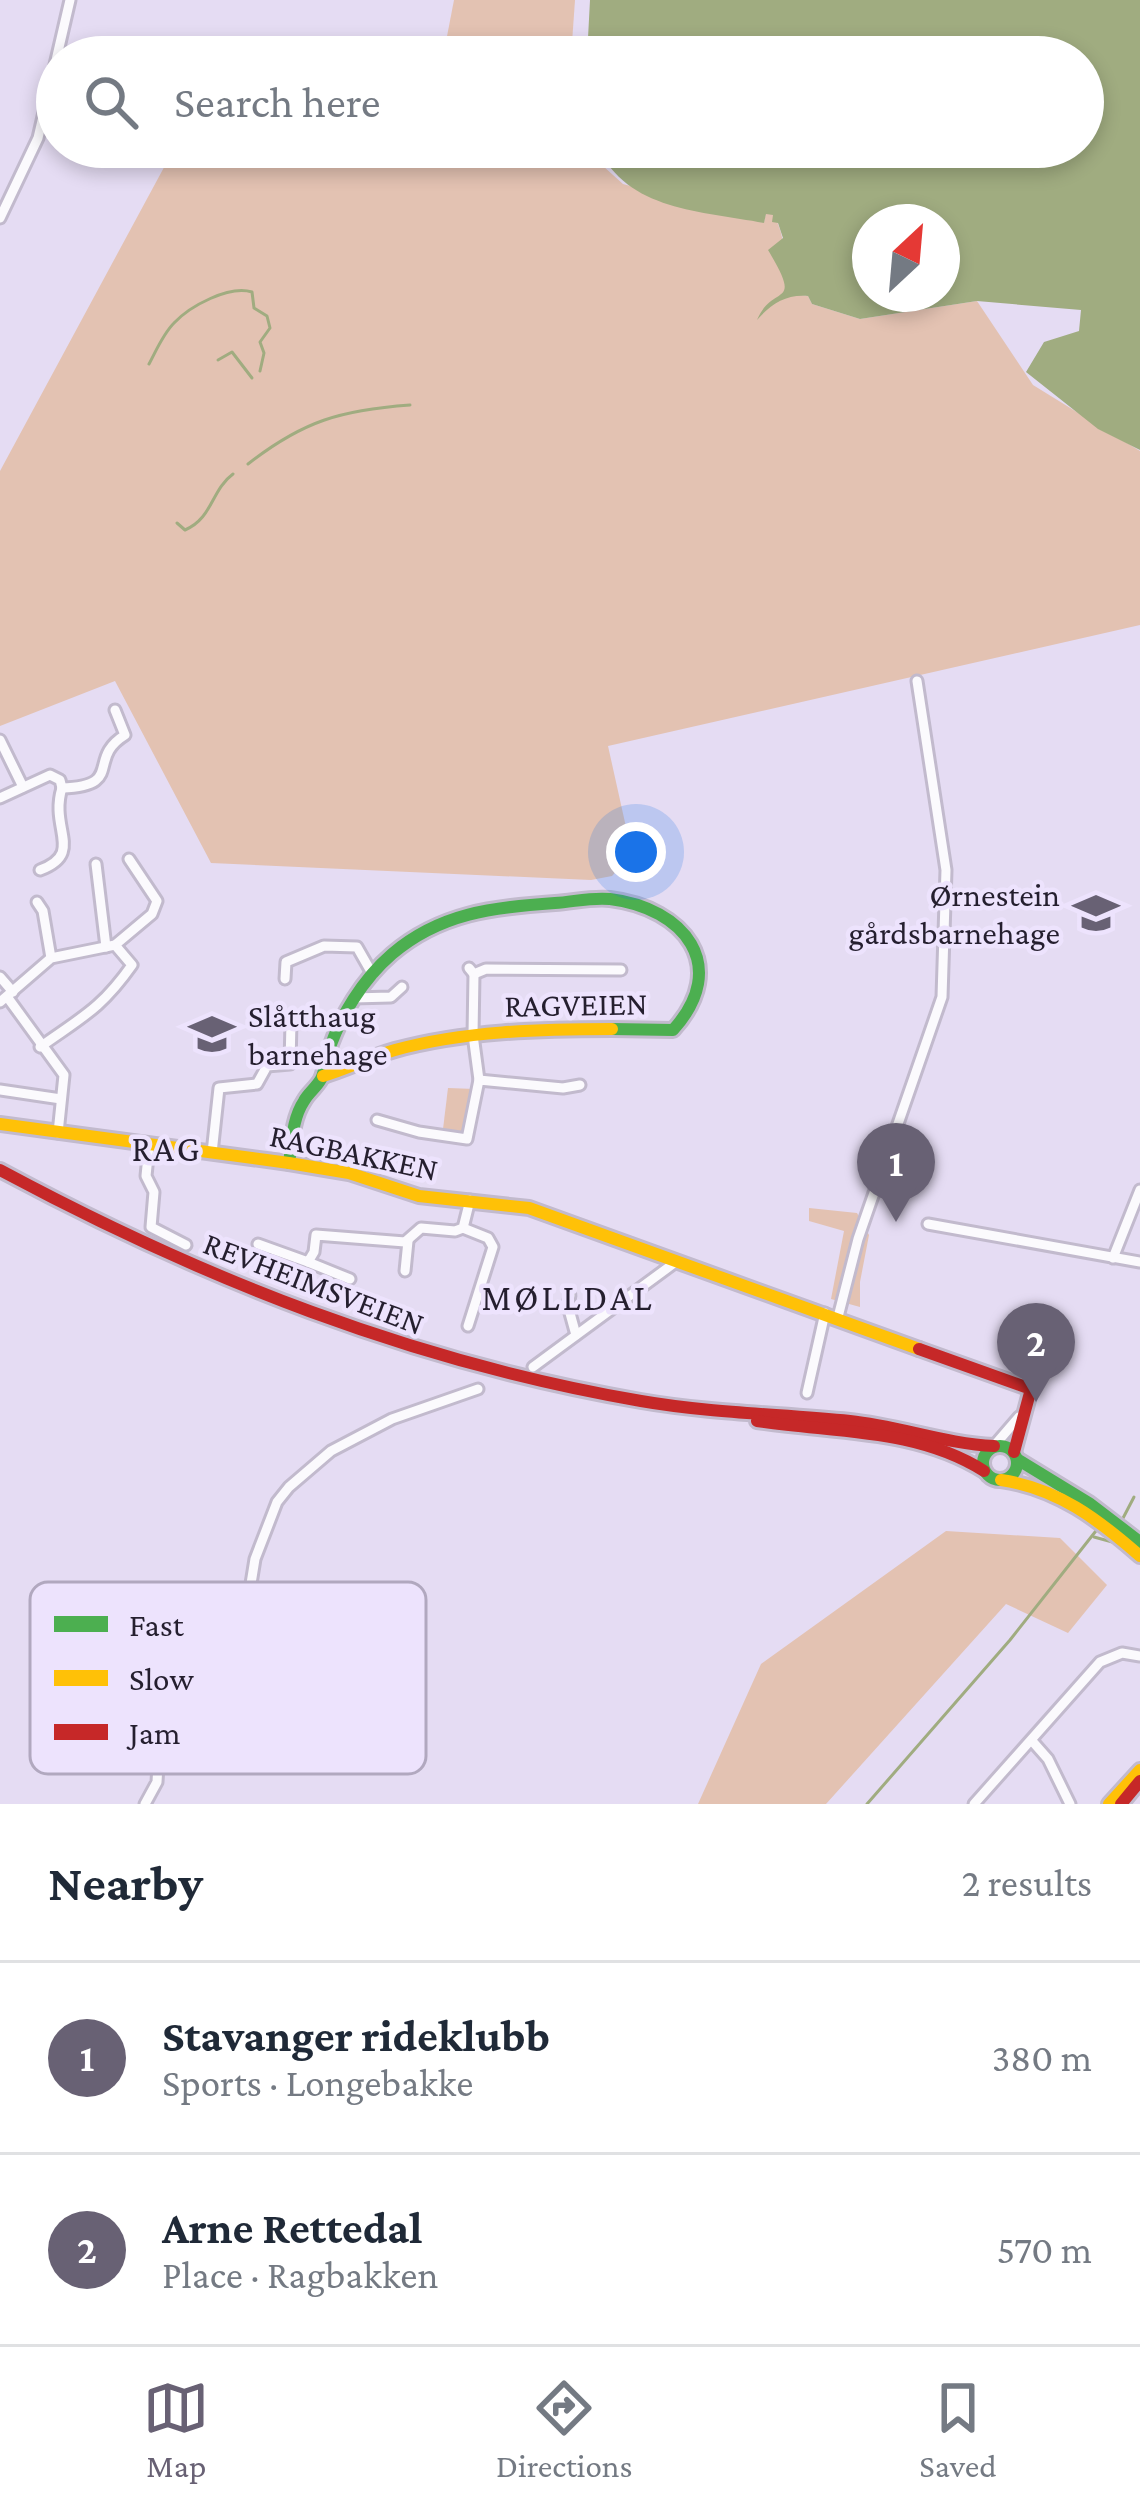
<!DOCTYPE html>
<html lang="en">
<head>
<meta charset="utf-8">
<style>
	body { margin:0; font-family:"Crimson Pro",serif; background:#f2f2f3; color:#1f2937 }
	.compass { position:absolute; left:852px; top:204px; width:108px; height:108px; border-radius:50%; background:#fff; box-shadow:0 6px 18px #0003; rotate:26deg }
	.you { position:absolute; left:636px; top:852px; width:42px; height:42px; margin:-30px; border:9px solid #fff; border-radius:50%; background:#1a73e8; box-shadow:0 0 0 18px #1a73e833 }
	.badge { display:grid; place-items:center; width:78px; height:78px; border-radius:50%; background:#686174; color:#fff; font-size:39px; font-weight:700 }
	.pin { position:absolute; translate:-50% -99px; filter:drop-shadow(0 3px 6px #0008) }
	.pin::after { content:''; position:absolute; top:63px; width:42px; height:36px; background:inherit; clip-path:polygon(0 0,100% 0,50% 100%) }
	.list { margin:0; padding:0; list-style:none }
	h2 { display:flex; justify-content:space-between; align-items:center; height:156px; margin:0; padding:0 48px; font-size:51px }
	h2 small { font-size:39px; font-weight:400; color:#747a83 }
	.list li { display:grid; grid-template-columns:78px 1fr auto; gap:36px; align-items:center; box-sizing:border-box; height:192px; padding:0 48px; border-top:3px solid #e0e1e3 }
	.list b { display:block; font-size:45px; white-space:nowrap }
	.list p { margin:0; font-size:39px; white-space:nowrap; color:#747a83 }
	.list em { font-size:39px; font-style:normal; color:#747a83 }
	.icon { flex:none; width:66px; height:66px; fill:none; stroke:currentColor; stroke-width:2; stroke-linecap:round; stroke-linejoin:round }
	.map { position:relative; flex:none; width:1140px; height:1804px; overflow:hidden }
	.search { position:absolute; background:#fff; box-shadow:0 6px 18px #0003; left:36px; right:36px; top:36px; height:132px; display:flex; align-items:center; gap:30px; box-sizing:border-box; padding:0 42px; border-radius:66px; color:#747a83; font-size:45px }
	.sheet { height:540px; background:#fff }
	nav { display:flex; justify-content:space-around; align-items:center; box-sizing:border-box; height:168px; border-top:3px solid #e0e1e3; background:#fff; font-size:33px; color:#747a83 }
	nav a { display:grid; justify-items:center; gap:6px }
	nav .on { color:#686174 }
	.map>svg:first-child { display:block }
</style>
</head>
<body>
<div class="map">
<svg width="1140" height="1804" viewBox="0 0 1140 1804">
	<rect width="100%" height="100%" fill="#e5dcf3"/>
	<!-- green -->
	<g fill="#e3c2b2">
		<polygon points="454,0 575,0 571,57 443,57"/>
		<path d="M175,147H582L623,184L764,222L766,213L774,214C778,224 782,233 783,243C785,268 776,293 808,296L812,304L860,319L977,301L1033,385L1140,451V625L608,746L632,854L612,876L591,880L211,863L115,681L0,726V471Z"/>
		<polygon points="448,1088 475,1089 468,1132 443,1129"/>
		<polygon points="809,1208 857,1213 869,1235 860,1282 860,1307 831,1299 844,1231 809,1221"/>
		<polygon points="946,1531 1060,1538 1107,1585 1068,1633 1006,1604 826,1804 698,1804 761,1664"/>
	</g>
	<!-- water -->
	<path fill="#a0ac80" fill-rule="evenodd" d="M590,0H1140V450L1098,429L1026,372L1044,342L1079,331L1081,310L977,301L860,319L812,304L808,296C786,294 771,304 757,320C773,282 804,310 768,250L783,238L778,223L772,222L773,215L766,214L764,223C702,211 627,211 598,147H1083V57H587ZM942,222V294H870V222Z"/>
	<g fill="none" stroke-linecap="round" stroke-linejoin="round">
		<!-- stream -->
		<g stroke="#a0ac80" stroke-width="3">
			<polyline points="218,360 232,352 252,378"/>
			<path d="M149,364C156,351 163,334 174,323C190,306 229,285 252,292L254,308L267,316L270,328L260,342L264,353L260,371"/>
			<path d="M248,464C303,421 341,410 410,405"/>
			<path d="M177,523L185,530C213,518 211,490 233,474"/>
			<polyline points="1121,1522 1134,1497"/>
			<polyline points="1094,1537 1116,1543"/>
			<polyline points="867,1804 1010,1640 1099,1527"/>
		</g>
		<!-- street casing -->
		<g stroke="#c2bacd" stroke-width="15">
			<g id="street">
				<polyline points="0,218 38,138 70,0"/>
				<polyline points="0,740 23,787"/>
				<path d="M62,788C125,786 86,759 125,735L115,710"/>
				<polyline points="0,798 50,775 60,780 62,788"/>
				<polyline points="96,864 106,947"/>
				<path d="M40,870C85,853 49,829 62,788"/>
				<polyline points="37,902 43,911 51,958"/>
				<polyline points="469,968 474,974 486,969 621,970"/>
				<polyline points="474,974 473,1035 479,1080"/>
				<polyline points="0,977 13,992"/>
				<polyline points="285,979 286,962 324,946 357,947 373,975"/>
				<polyline points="8,998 64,1075 58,1133"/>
				<polyline points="353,998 391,997 402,987"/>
				<polyline points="0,1002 51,958 115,945 152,914 157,901 129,859"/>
				<path d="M40,1047C82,1017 101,1009 132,965L115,945"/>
				<polyline points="0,1090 61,1099"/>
				<polyline points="377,1120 419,1132 467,1139 479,1080 563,1088 580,1085"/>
				<polyline points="149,1146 146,1176 154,1192 151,1227 186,1245"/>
				<polyline points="212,1153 219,1088 257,1084 267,1066 290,1064 291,1022"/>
				<polyline points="928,1224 1140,1262"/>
				<polyline points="463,1228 488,1238 493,1247 468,1326"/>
				<polyline points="258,1244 308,1262 314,1252 316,1235 405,1242 421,1228 455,1231 463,1228 470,1200"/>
				<polyline points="1113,1258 1140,1190"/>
				<polyline points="308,1262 350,1279"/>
				<polyline points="405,1271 408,1241"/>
				<polyline points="570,1295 568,1306 576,1335"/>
				<polyline points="838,1317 858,1239 942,997 946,870 917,681"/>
				<polyline points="533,1367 677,1261"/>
				<polyline points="807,1393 825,1313"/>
				<polyline points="994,1446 1019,1417"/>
				<polyline points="1033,1742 1048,1759 1070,1804"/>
				<polyline points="145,1804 157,1782 160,1731 167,1703 249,1596 255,1559 277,1502 289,1487 331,1451 392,1419 478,1389"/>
				<polyline points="974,1804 1100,1662 1122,1653 1140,1656"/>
			</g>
		</g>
		<!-- fast casing -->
		<g stroke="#c2bacd" stroke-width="18">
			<g id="fast">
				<path d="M289,1163C292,1143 292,1119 304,1101C308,1093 316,1088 321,1079C325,1071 325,1062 328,1053C340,1016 363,979 392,954C440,913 494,907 555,903C573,902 591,897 610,899C684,908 731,966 673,1030L612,1029"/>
				<circle cx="1000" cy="1463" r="17"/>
				<polyline points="1017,1459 1089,1503 1140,1542"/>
			</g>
		</g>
		<!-- slow casing -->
		<g stroke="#c2bacd" stroke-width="18">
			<g id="slow">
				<path d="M323,1076C347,1069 370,1057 395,1050C464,1031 540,1029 612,1029"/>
				<polyline points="0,1124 289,1163 349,1173 419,1196 529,1208 919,1349"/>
				<path d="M1001,1480C1057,1488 1098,1519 1140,1556"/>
				<polyline points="1109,1804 1140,1770"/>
			</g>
		</g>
		<!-- jam casing -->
		<g stroke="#c2bacd" stroke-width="18">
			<g id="jam">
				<path d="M0,1170C203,1279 413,1362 641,1401C710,1413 781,1414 850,1421C899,1426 946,1444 994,1446"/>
				<polyline points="919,1349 1031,1389 1014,1452"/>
				<path d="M757,1421C834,1433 916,1428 984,1471"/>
				<polyline points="1121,1804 1140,1781"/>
			</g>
		</g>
		<!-- street -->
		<use href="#street" stroke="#fbfafd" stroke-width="9"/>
		<!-- fast -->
		<use href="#fast" stroke="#4caf50" stroke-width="12"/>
		<!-- slow -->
		<use href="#slow" stroke="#ffc107" stroke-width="12"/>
		<!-- jam -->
		<use href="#jam" stroke="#c62828" stroke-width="12"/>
	</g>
	<!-- icons -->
	<defs>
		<g id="school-bare" transform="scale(3.6)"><path d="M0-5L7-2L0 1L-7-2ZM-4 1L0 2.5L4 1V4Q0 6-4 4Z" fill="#686174" stroke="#ede3fd" stroke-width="2.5" paint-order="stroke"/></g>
	</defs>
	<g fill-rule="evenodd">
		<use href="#school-bare" x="1096" y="913"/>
		<use href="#school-bare" x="212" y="1034"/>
	</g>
	<g text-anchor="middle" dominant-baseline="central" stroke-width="9" stroke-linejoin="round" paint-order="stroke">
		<!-- poi labels -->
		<g font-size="33" fill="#251f2f" stroke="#ede3fd" text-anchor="end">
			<text x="1060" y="894">Ørnestein<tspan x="1060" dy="38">gårdsbarnehage</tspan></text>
			<text x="248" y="1015" text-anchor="start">Slåtthaug<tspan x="248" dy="38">barnehage</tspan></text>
		</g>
		<!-- street labels -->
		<g font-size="33" fill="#251f2f" stroke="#ede3fd">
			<text transform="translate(576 1004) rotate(-1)">RAGVEIEN</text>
			<text transform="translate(354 1152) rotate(12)">RAGBAKKEN</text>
			<text transform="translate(314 1283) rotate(21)">REVHEIMSVEIEN</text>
		</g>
		<!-- neighbourhood labels -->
		<g font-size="36" letter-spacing="3" fill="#251f2f" stroke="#ede3fd">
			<text x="167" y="1149">RAG</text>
			<text x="568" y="1298">MØLLDAL</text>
		</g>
	</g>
	<!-- legend -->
	<rect x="30" y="1582" width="396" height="192" rx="18" fill="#ede3fd" stroke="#b1a8bf" stroke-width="3"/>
	<rect x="54" y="1616" width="54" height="16" fill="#4caf50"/>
	<rect x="54" y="1670" width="54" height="16" fill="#ffc107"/>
	<rect x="54" y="1724" width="54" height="16" fill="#c62828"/>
	<g font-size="33" fill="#251f2f">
		<text x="129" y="1636">Fast</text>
		<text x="129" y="1690">Slow</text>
		<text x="129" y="1744">Jam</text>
	</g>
</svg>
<svg class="compass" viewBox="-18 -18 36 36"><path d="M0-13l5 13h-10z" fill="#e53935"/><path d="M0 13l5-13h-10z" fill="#747a83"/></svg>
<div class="you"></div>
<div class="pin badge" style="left:896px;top:1222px">1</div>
<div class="pin badge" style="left:1036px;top:1402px">2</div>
<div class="search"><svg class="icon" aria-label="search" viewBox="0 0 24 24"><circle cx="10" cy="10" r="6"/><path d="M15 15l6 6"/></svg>Search here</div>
</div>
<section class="sheet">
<h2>Nearby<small>2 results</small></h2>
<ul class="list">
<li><span class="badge">1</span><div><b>Stavanger rideklubb</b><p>Sports · Longebakke</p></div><em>380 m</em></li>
<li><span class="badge">2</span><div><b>Arne Rettedal</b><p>Place · Ragbakken</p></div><em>570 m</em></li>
</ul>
</section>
<nav>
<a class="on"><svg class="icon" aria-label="map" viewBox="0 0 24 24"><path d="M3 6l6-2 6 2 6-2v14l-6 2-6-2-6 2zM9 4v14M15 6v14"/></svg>Map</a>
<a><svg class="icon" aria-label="directions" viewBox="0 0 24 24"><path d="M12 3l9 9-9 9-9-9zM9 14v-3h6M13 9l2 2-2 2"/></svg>Directions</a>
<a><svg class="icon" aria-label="saved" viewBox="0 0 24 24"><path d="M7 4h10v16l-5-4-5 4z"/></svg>Saved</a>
</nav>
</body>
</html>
